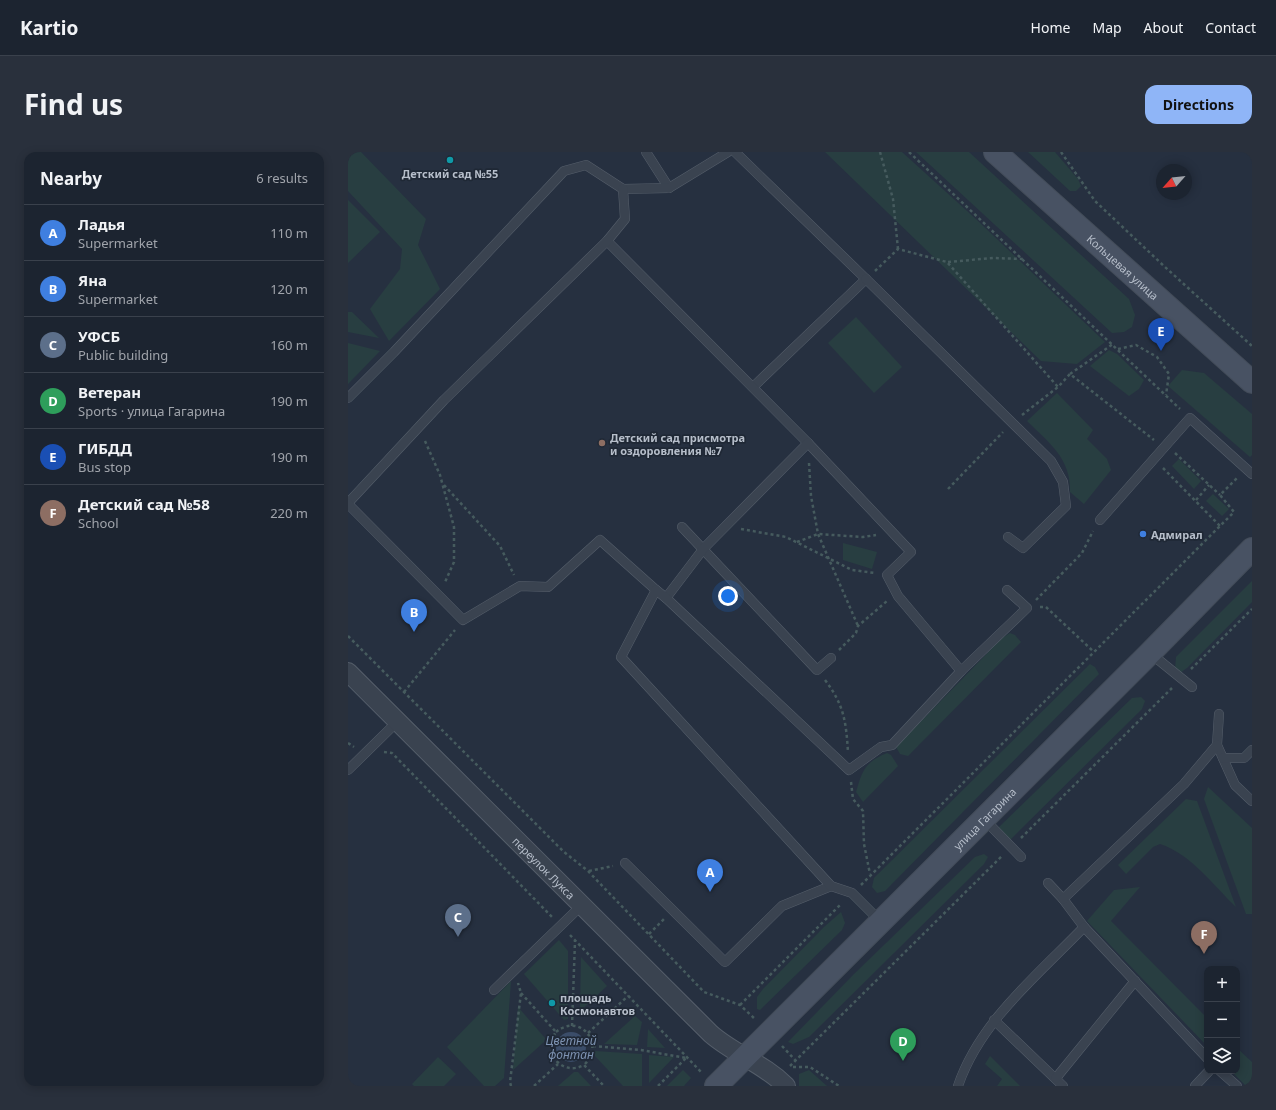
<!DOCTYPE html>
<html lang="en">
<head>
<meta charset="utf-8">
<style>
	body { margin:0; font-family:"Noto Sans",sans-serif; background:#29303c; color:#f1f3f6 }
	.controls { position:absolute; right:12px; bottom:12px; display:grid; overflow:hidden; border-radius:8px; box-shadow:0 2px 10px #0003 }
	.controls button { width:36px; height:36px; display:grid; place-items:center; padding:0; border:0; border-bottom:1px solid #3a414c; background:#1c2430; color:#f1f3f6; font:20px sans-serif }
	.compass { position:absolute; left:808px; top:12px; width:36px; height:36px; border-radius:50%; background:#1c2430; box-shadow:0 2px 10px #0003; rotate:243deg }
	.you { position:absolute; left:380px; top:444px; width:14px; height:14px; margin:-10px; border:3px solid #fff; border-radius:50%; background:#1a73e8; box-shadow:0 0 0 6px #1a73e833 }
	.badge { display:grid; place-items:center; width:26px; height:26px; border-radius:50%; background:#8fb5f7; color:#fff; font-size:13px; font-weight:700 }
	.pin { position:absolute; translate:-50% -33px; filter:drop-shadow(0 1px 2px #0008) }
	.pin::after { content:''; position:absolute; top:21px; width:14px; height:12px; background:inherit; clip-path:polygon(0 0,100% 0,50% 100%) }
	.list { margin:0; padding:0; list-style:none }
	h2 { display:flex; justify-content:space-between; align-items:center; height:52px; margin:0; padding:0 16px; font-size:17px }
	h2 small { font-size:13px; font-weight:400; color:#a0a4ab }
	.list li { display:grid; grid-template-columns:26px 1fr auto; gap:12px; align-items:center; box-sizing:border-box; height:56px; padding:0 16px; border-top:1px solid #3a414c }
	.list b { display:block; font-size:15px; white-space:nowrap }
	.list p { margin:0; font-size:13px; white-space:nowrap; color:#a0a4ab }
	.list em { font-size:13px; font-style:normal; color:#a0a4ab }
	.icon { flex:none; width:22px; height:22px; fill:none; stroke:currentColor; stroke-width:2; stroke-linecap:round; stroke-linejoin:round }
	.map { position:relative; flex:none; width:904px; height:934px; overflow:hidden; border-radius:12px }
	header { display:flex; align-items:center; gap:24px; box-sizing:border-box; height:56px; padding:0 20px; background:#1c2430; border-bottom:1px solid #3a414c }
	header strong { font-size:19px }
	nav { display:flex; gap:22px; margin-inline-start:auto; font-size:14px }
	.intro { display:flex; align-items:center; justify-content:space-between; box-sizing:border-box; height:96px; padding:0 24px }
	h1 { margin:0; font-size:28px }
	.button { padding:10px 18px; border-radius:12px; background:#8fb5f7; color:#111; font-size:14px; font-weight:700 }
	main { display:flex; gap:24px; padding:0 24px }
	aside { flex:1; background:#1c2430; border-radius:12px; box-shadow:0 2px 10px #0003 }
	.map>svg:first-child { display:block }
</style>
</head>
<body>
<header>
<strong>Kartio</strong>
<nav><a>Home</a><a>Map</a><a>About</a><a>Contact</a></nav>
</header>
<div class="intro"><h1>Find us</h1><a class="button">Directions</a></div>
<main>
<aside>
<h2>Nearby<small>6 results</small></h2>
<ul class="list">
<li><span class="badge" style="background:#3f7fe0">A</span><div><b>Ладья</b><p>Supermarket</p></div><em>110 m</em></li>
<li><span class="badge" style="background:#3f7fe0">B</span><div><b>Яна</b><p>Supermarket</p></div><em>120 m</em></li>
<li><span class="badge" style="background:#5c6f8a">C</span><div><b>УФСБ</b><p>Public building</p></div><em>160 m</em></li>
<li><span class="badge" style="background:#2e9e5b">D</span><div><b>Ветеран</b><p>Sports · улица Гагарина</p></div><em>190 m</em></li>
<li><span class="badge" style="background:#1a4fb4">E</span><div><b>ГИБДД</b><p>Bus stop</p></div><em>190 m</em></li>
<li><span class="badge" style="background:#8d6e63">F</span><div><b>Детский сад №58</b><p>School</p></div><em>220 m</em></li>
</ul>
</aside>
<div class="map">
<svg width="904" height="934" viewBox="0 0 904 934">
	<rect width="100%" height="100%" fill="#263040"/>
	<!-- green -->
	<g fill="#283e41">
		<polygon points="0,0 13,0 78,67 70,93 92,137 41,189 22,157 52,117 54,97 0,39"/>
		<polygon points="477,0 554,0 629,68 757,190 729,212 693,209"/>
		<polygon points="568,0 621,0 781,147 787,163 784,175 776,180 764,181"/>
		<polygon points="680,0 707,0 730,27 733,34 728,39 722,39"/>
		<polygon points="0,48 32,80 0,111"/>
		<polygon points="0,160 4,160 31,186 0,180"/>
		<polygon points="508,165 554,215 526,241 480,191"/>
		<polygon points="0,191 32,199 0,232"/>
		<polygon points="761,198 769,202 796,228 791,237 781,244 742,214"/>
		<polygon points="834,218 856,221 904,262 904,303 902,305 820,234"/>
		<path d="M709,241L745,278L739,287L759,307L763,318L736,352L722,340C723,306 701,291 679,269Z"/>
		<polygon points="831,307 853,329 846,337 824,314"/>
		<polygon points="865,342 881,357 874,364 858,349"/>
		<polygon points="495,391 529,400 524,417 495,408"/>
		<polygon points="904,429 904,450 839,516 832,521 827,517 828,505"/>
		<polygon points="662,481 667,483 673,490 560,604 552,602 548,595 654,486"/>
		<polygon points="742,512 747,515 751,522 537,739 529,741 524,735 526,726"/>
		<polygon points="793,545 797,549 794,557 661,689 650,676 784,546"/>
		<path d="M539,601L543,603L550,614L515,650L508,640C514,619 517,610 539,601Z"/>
		<polygon points="860,635 904,676 904,762 898,762 856,647"/>
		<path d="M838,647L849,649L888,755C865,733 843,702 812,692L805,695L778,722L770,713Z"/>
		<polygon points="636,702 640,705 636,712 461,885 445,892 440,890 506,822 627,705"/>
		<polygon points="792,735 763,769 859,866 859,894 739,769 766,738"/>
		<polygon points="493,760 497,771 494,778 412,858 409,857 409,845 415,837 476,775"/>
		<polygon points="211,788 220,799 220,867 216,868 176,822"/>
		<polygon points="233,805 259,834 232,859"/>
		<polygon points="163,829 156,926 147,934 136,934 99,895"/>
		<polygon points="170,855 197,886 196,890 165,918"/>
		<polygon points="287,864 294,870 289,893 256,892"/>
		<polygon points="300,877 317,896 299,895"/>
		<polygon points="889,896 904,910 904,934 898,934 883,919 889,919"/>
		<polygon points="247,899 294,902 294,934 275,934 247,904"/>
		<polygon points="301,903 326,905 301,931"/>
		<polygon points="642,904 672,934 649,934 654,927 637,912"/>
		<polygon points="90,905 108,922 96,934 66,934 64,932"/>
		<polygon points="335,918 343,926 336,934 319,934"/>
		<polygon points="461,918 479,934 451,934 451,922"/>
		<polygon points="226,920 230,920 243,934 210,934"/>
	</g>
	<!-- water -->
	<circle fill="#3b4d69" cx="223" cy="895" r="15"/>
	<g fill="none" stroke-linecap="round" stroke-linejoin="round">
		<!-- service casing -->
		<g stroke="#555e6a" stroke-width="10">
			<g id="service">
				<polyline points="298,0 321,36"/>
				<polyline points="387,0 518,127 405,235"/>
				<polyline points="259,89 460,291"/>
				<polyline points="518,127 703,309 715,330 718,354 675,396 660,385"/>
				<polyline points="0,246 46,200 216,19 238,13 275,37 321,36 380,0"/>
				<polyline points="0,351 96,248 259,89 277,67 275,37"/>
				<polyline points="0,352 115,468 172,434 200,435 252,388 308,438"/>
				<polyline points="752,368 842,266 904,322"/>
				<polyline points="334,375 469,518 483,506"/>
				<polyline points="318,446 356,396 460,291 563,400 539,423 550,444 613,519"/>
				<polyline points="802,501 844,535"/>
				<polyline points="871,562 869,593 887,633 904,649"/>
				<polyline points="875,606 896,606 904,598"/>
				<polyline points="0,618 50,569"/>
				<polyline points="636,667 673,705"/>
				<polyline points="277,711 377,810 434,754 483,734"/>
				<polyline points="700,731 715,747 736,775 859,906"/>
				<polyline points="715,747 836,632 869,593"/>
				<polyline points="533,770 504,741 483,734 273,505 308,438 318,446 501,618 533,595 544,593 613,519 679,456 659,438"/>
				<polyline points="146,838 234,753"/>
				<polyline points="646,868 715,934"/>
				<polyline points="872,919 889,934"/>
				<polyline points="708,926 787,829"/>
				<path d="M610,934C632,869 690,823 736,775"/>
				<polyline points="847,934 861,919"/>
			</g>
		</g>
		<!-- minor casing -->
		<g stroke="#555e6a" stroke-width="20">
			<g id="minor">
				<path id="s1" d="M0,520L363,882C386,902 416,912 438,934"/>
			</g>
		</g>
		<!-- secondary casing -->
		<g stroke="#434c59" stroke-width="24">
			<g id="secondary">
				<path id="s2" d="M647,0L904,230"/>
				<path id="s3" d="M368,934L802,501L904,397"/>
			</g>
		</g>
		<!-- path -->
		<g stroke="#465b5e" stroke-width="2.5" stroke-dasharray="3 3" stroke-linecap="butt">
			<polyline points="532,0 545,47 550,97"/>
			<polyline points="561,0 832,257"/>
			<polyline points="713,0 747,49 817,115 904,194"/>
			<polyline points="600,110 645,106 676,107"/>
			<polyline points="527,119 550,97 599,110 710,235"/>
			<polyline points="770,197 788,193 809,205 821,222 818,243"/>
			<polyline points="722,222 765,192"/>
			<polyline points="674,263 710,235 722,222 806,288"/>
			<polyline points="77,289 92,323 106,375 106,410 97,430"/>
			<polyline points="827,301 872,343"/>
			<polyline points="461,311 463,344 470,382 510,474"/>
			<polyline points="815,316 872,374"/>
			<polyline points="96,333 152,394 166,423"/>
			<polyline points="600,337 655,280"/>
			<polyline points="848,348 861,333"/>
			<polyline points="393,377 438,385 504,418 527,421"/>
			<polyline points="449,390 470,382 515,385 528,383"/>
			<polyline points="688,448 734,401 745,379"/>
			<polyline points="692,455 698,455 746,500"/>
			<polyline points="0,484 216,700 240,719 356,840 392,853 408,868"/>
			<polyline points="491,498 508,481 510,474 539,449"/>
			<polyline points="843,517 904,457"/>
			<path d="M477,528C496,553 498,569 500,600"/>
			<polyline points="56,540 107,478"/>
			<polyline points="0,591 6,595"/>
			<polyline points="36,600 44,601 204,765"/>
			<polyline points="503,630 505,647 515,659 516,692 522,722"/>
			<polyline points="673,686 824,536"/>
			<polyline points="241,719 265,714"/>
			<polyline points="513,733 886,360 872,343 889,326"/>
			<polyline points="301,782 316,767"/>
			<polyline points="222,783 354,921"/>
			<path d="M173,841L208,880C193,900 214,925 236,913L256,934"/>
			<polyline points="392,853 493,752"/>
			<polyline points="224,874 227,789"/>
			<path d="M208,880C232,860 258,892 236,913"/>
			<polyline points="240,881 280,844"/>
			<polyline points="245,894 293,898 338,906"/>
			<polyline points="434,894 448,909"/>
			<polyline points="442,914 655,703"/>
			<polyline points="445,915 462,915 491,934"/>
			<polyline points="163,934 162,930 173,841 170,831"/>
			<polyline points="186,934 210,912"/>
			<polyline points="310,934 338,906"/>
		</g>
		<!-- service -->
		<use href="#service" stroke="#3a4350" stroke-width="9"/>
		<!-- minor -->
		<use href="#minor" stroke="#3a4350" stroke-width="18"/>
		<!-- secondary -->
		<use href="#secondary" stroke="#485263" stroke-width="22"/>
	</g>
	<!-- markers -->
	<g fill="#0f9aa8" stroke="#1f2835" stroke-width="1.5">
		<circle cx="102" cy="8" r="4"/>
		<circle cx="204" cy="851" r="4"/>
	</g>
	<circle fill="#8d6e63" stroke="#1f2835" stroke-width="1.5" cx="254" cy="291" r="4"/>
	<circle fill="#3f7fe0" stroke="#1f2835" stroke-width="1.5" cx="795" cy="382" r="4"/>
	<g text-anchor="middle" dominant-baseline="central" stroke-width="3.5" stroke-linejoin="round" paint-order="stroke">
		<!-- poi labels -->
		<g font-size="11" font-weight="bold" fill="#b6beca" stroke="#1f2835" text-anchor="start">
			<text x="102" y="21" text-anchor="middle">Детский сад №55</text>
			<text x="262" y="285">Детский сад присмотра<tspan x="262" dy="13">и оздоровления №7</tspan></text>
			<text x="803" y="382">Адмирал</text>
			<text x="212" y="845">площадь<tspan x="212" dy="13">Космонавтов</tspan></text>
		</g>
		<!-- street labels -->
		<g font-size="11" fill="#b6beca" stroke="#1f2835">
			<text stroke="none"><textPath href="#s2" startOffset="172">Кольцевая улица</textPath></text>
			<text stroke="none"><textPath href="#s3" startOffset="379">улица Гагарина</textPath></text>
			<text stroke="none"><textPath href="#s1" startOffset="277">переулок Лукса</textPath></text>
		</g>
		<!-- water labels -->
		<g font-size="12" font-style="italic" fill="#7e93b2" stroke="#1f2835">
			<text x="223" y="888">Цветной<tspan x="223" dy="14">фонтан</tspan></text>
		</g>
	</g>
</svg>
<div class="controls">
<button>+</button>
<button>−</button>
<button><svg class="icon" aria-label="layers" viewBox="0 0 24 24"><path d="M12 4l9 5-9 5-9-5zM3 14l9 5 9-5"/></svg></button>
</div>
<svg class="compass" viewBox="-18 -18 36 36"><path d="M0-13l5 13h-10z" fill="#e53935"/><path d="M0 13l5-13h-10z" fill="#a0a4ab"/></svg>
<div class="you"></div>
<div class="pin badge" style="left:362px;top:740px;background:#3f7fe0">A</div>
<div class="pin badge" style="left:66px;top:480px;background:#3f7fe0">B</div>
<div class="pin badge" style="left:110px;top:785px;background:#5c6f8a">C</div>
<div class="pin badge" style="left:555px;top:909px;background:#2e9e5b">D</div>
<div class="pin badge" style="left:813px;top:199px;background:#1a4fb4">E</div>
<div class="pin badge" style="left:856px;top:802px;background:#8d6e63">F</div>
</div>
</main>
</body>
</html>
